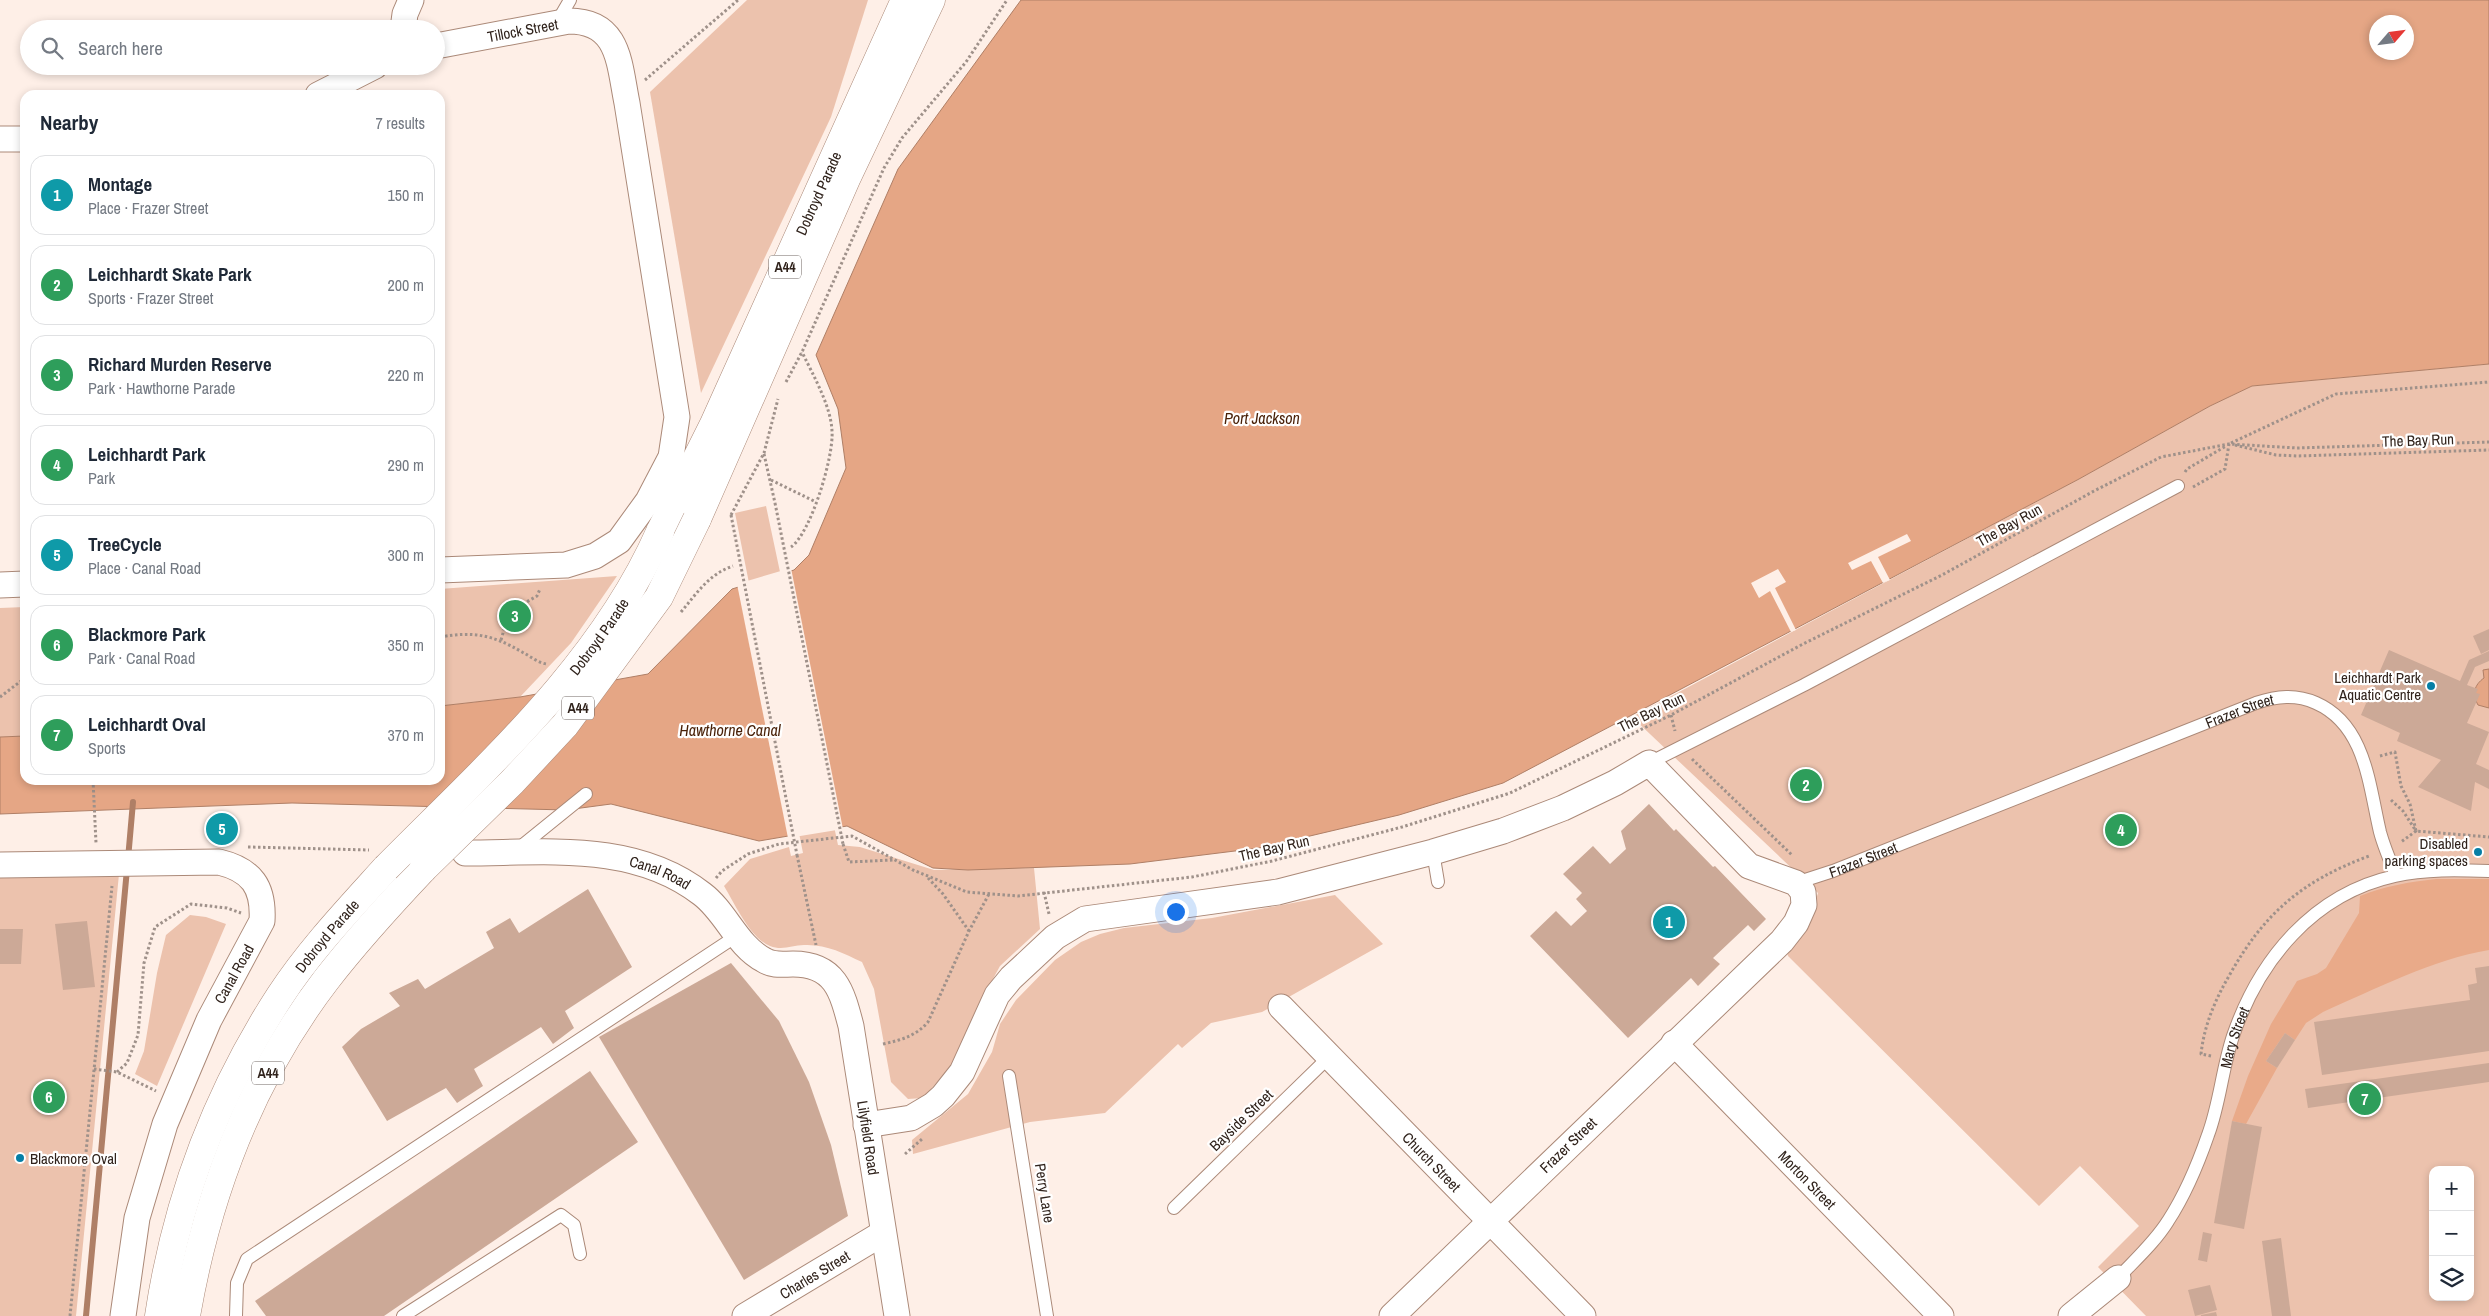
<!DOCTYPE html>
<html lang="en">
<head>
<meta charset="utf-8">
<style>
	body { margin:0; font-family:"Archivo Narrow",sans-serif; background:#f2f2f3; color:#1f2937 }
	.controls { position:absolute; right:15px; bottom:15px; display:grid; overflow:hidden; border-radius:10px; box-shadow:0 2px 8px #0003 }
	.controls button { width:45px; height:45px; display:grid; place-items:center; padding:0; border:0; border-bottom:1px solid #e0e1e3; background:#fff; color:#1f2937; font:25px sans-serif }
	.compass { position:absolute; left:2369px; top:15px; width:45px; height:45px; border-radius:50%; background:#fff; box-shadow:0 2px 8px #0003; rotate:62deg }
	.you { position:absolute; left:1175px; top:911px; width:18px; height:18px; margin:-12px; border:4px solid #fff; border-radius:50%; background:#1a73e8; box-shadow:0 0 0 8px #1a73e833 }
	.badge { display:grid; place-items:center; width:32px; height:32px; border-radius:50%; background:#0f766e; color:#fff; font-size:16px; font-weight:700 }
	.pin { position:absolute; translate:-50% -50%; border:2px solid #fff; box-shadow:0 1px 5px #0006 }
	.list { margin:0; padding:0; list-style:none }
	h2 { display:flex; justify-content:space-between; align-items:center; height:65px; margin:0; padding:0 20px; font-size:21px }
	h2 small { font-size:16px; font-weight:400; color:#747a83 }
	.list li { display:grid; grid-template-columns:32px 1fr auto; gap:15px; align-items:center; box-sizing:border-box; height:80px; margin:0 10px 10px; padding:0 10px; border:1px solid #e0e1e3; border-radius:15px }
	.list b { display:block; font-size:19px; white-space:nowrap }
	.list p { margin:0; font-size:16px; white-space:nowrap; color:#747a83 }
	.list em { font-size:16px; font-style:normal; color:#747a83 }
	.icon { flex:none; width:28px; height:28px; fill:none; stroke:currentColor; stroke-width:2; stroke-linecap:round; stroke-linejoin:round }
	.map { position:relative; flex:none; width:2489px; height:1316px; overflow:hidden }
	.search { position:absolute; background:#fff; box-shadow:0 2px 8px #0003; left:20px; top:20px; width:425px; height:55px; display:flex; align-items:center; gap:12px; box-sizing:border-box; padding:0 18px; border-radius:28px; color:#747a83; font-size:19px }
	.panel { position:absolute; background:#fff; box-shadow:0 2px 8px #0003; left:20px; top:90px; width:425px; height:695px; border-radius:15px }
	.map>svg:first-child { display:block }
</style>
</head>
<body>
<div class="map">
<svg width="2489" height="1316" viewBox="0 0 2489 1316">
	<rect width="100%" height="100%" fill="#feefe7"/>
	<!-- green -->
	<g fill="#ecc2ad" fill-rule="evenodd">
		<polygon points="747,0 868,0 831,117 701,393 650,92"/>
		<path d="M2489,364V1316H2146L2098,1267L2139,1226L2080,1166L2039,1206L1788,956L1786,949L1814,905L1818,893L1632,717L2079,479L2210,406L2252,386ZM2433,1170H2470V1297H2433Z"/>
		<path d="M766,506L838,845L860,847L934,870L1034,868L1040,929L1000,966L975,1012L952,1065L923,1098L908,1099L891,1082L874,989L862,962C843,953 826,944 804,945C792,945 783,951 770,946C750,938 735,904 724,886L750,859L789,847L791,856L803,853L735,513Z"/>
		<polygon points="617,576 571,643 520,697 440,706 440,589"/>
		<polygon points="25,607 25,736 0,737 0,608"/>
		<polygon points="119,874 76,1316 0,1316 0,877"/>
		<polygon points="1335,895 1383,944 1262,1012 1211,1023 1182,1048 1178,1044 1105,1113 1030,1122 913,1154 912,1140 968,1094 992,1052 1000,1024 1016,1000 1055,960 1081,942 1100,934 1124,928 1212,918"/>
		<polygon points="190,915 206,917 226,924 157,1086 135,1074 144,1051 157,973 166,935"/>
	</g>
	<!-- forest -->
	<path fill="#e9aa89" d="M2436,879H2489V950C2434,959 2375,989 2323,1012L2306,1023L2295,1040L2285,1033L2266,1061L2277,1068L2246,1124L2232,1121L2248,1076L2271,1024L2297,981L2317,974L2326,968L2359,913L2360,896C2385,886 2409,882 2436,879Z"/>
	<!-- water -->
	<g fill="#e5a685" stroke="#af7f66" fill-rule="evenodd">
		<path d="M1021,0H2489V364L2252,386L2210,406L2079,479L1503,783L1399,815L1259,848L1130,864L968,870L933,868L847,826L759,841L611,804L566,810L292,803L0,814V737L25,736V780H440V706L520,697L648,674L732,589L794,570L809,555L846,468L838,409L816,355L898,169ZM2376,22H2406V52H2376Z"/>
		<path d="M2489,669V708L2478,705C2472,694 2474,685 2484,678L2483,670Z"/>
	</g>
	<!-- pier -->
	<g fill="#feefe7">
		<polygon points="1907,534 1911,541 1878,557 1890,580 1883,583 1871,561 1852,570 1848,563"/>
		<polygon points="791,568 843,829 788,838 737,584"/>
		<polygon points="1778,569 1786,582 1775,588 1796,630 1791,632 1770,591 1759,598 1751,583"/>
	</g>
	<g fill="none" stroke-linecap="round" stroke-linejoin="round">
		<!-- stream -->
		<g stroke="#af7f66" stroke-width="6">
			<polyline points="128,859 133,802"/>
			<polyline points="86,1316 127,869"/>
		</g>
	</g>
	<!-- building -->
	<g fill="#cca997">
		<polygon points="2489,629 2489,650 2481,654 2473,636"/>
		<polygon points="2389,650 2460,681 2469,660 2489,651 2489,661 2475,667 2467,685 2478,689 2476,693 2480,694 2467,723 2489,732 2476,764 2489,770 2489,789 2475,782 2471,811 2418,787 2441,760 2397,741 2400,733 2361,715"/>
		<polygon points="1649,804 1674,831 1676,829 1713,867 1715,866 1766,919 1754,931 1748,925 1713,958 1720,964 1698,986 1691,978 1628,1038 1530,936 1556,911 1571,926 1587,911 1576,899 1582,893 1563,874 1593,846 1610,864 1626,849 1621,831"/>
		<polygon points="588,889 632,967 565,1011 574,1028 553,1044 541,1027 474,1069 483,1086 457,1103 446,1088 387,1121 342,1047 361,1029 400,1006 389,993 418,979 425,989 494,948 486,932 510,918 519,933"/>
		<polygon points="87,921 95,987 63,990 55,924"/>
		<polygon points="0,929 23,929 21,964 0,964"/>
		<polygon points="731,963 779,1021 809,1082 831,1145 848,1216 744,1280 599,1037"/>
		<polygon points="2489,966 2489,1051 2322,1075 2314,1022 2470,1000 2468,985 2477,983 2475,968"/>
		<polygon points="2285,1033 2295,1040 2277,1068 2266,1061"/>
		<polygon points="2489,1063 2489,1082 2308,1108 2305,1089"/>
		<polygon points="590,1071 638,1142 384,1316 266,1316 255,1301"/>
		<polygon points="2232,1121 2262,1127 2244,1229 2214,1223"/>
		<polygon points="2203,1232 2212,1234 2207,1262 2198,1260"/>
		<polygon points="2281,1238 2291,1316 2272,1316 2262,1241"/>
		<polygon points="2210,1285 2217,1310 2195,1316 2188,1290"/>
		<polygon points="2216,1312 2217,1316 2201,1316 2201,1315"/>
	</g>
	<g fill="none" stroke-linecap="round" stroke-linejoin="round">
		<!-- lane casing -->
		<g stroke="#ab8978" stroke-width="14">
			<g id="lane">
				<polyline points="556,24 570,0"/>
				<polyline points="1649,763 1804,685 2178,486"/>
				<polyline points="518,849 586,794"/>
				<polyline points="1433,852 1438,882"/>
				<path id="s1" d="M1796,883L1833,871L2256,703C2277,696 2296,694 2316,703C2366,725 2369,786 2380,832C2384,847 2390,861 2396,875"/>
				<polyline points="1009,1076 1047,1316"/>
				<polyline points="1174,1208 1330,1056"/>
				<path id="s2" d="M2118,1278C2135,1260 2155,1242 2168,1221C2185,1195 2198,1164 2208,1135C2220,1103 2222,1069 2233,1036C2259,960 2313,894 2395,876C2425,869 2458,870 2489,871"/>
				<polyline points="236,1316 237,1283 247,1259 738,935"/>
				<polyline points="403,1316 561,1215 574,1225 580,1254"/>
			</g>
		</g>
		<!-- street casing -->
		<g stroke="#ab8978" stroke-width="27">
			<g id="street">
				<polyline points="403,29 405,14 411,0"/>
				<path id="s3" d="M436,46L569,21C620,21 619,64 627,103L677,417L671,457L648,501L619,541L595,556L566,565L440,570"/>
				<polyline points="318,95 375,66"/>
				<polyline points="0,139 25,139"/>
				<polyline points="0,585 25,584"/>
				<path id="s4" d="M465,853C546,853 634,841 702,894C726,912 737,946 764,960C773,966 783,964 793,964C835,964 842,991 851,1026L897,1316"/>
				<path d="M0,865L219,862C252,870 264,887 262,921L209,1020L165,1124L137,1218L123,1316"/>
				<path id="s5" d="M1281,1007L1583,1316"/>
				<path id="s6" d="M1674,1043L1941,1316"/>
				<polyline points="866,1125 911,1118 933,1105 943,1096 962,1072 997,995 1011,978 1055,937 1085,919 1278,892 1433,852 1503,831 1563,808 1615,783 1649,763 1749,866 1796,883 1803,892 1804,905 1796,923 1782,941 1392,1316"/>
				<path id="s7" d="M745,1316L883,1233"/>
				<polyline points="2071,1316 2118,1278"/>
			</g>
		</g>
		<!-- highway casing -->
		<g stroke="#ab8978" stroke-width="29">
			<g id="highway">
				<polyline points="697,519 847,177 931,0"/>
				<path id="s8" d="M660,532L714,424L905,0"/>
				<path id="s9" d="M159,1316C176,1202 217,1093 280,996C310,950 349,909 386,868"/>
				<path d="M186,1316C207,1195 251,1078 326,980C356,941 389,905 423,869"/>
			</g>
		</g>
		<!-- path -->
		<g stroke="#9f918a" stroke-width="3" stroke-dasharray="2.5 2.5" stroke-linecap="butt">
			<polyline points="645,80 738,0"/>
			<polyline points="786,382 802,352 884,168 902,138 966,62 1007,0"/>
			<polyline points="2231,443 2336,394 2489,382"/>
			<polyline points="2235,445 2276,455 2297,456 2489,450"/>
			<polyline points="764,454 775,503"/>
			<polyline points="2185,472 2187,469 2226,446"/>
			<polyline points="771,480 816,502"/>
			<polyline points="2193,487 2225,469 2229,444"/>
			<polyline points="731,515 764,453 778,399"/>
			<path d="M791,547C811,533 834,456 832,431C831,406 813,375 802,352"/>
			<path d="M681,612C697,593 709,574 733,566"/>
			<path d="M440,637C474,631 493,635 522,652C530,656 538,663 547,664"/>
			<polyline points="501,640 509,612 537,596 540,589"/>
			<polyline points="0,697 25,678"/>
			<polyline points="1671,715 1675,731"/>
			<polyline points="2380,756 2395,752 2401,786 2410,804 2416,831 2489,837"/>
			<polyline points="1692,759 1792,855"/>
			<polyline points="93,780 96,843"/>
			<polyline points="2391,800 2403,811 2416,831 2401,842"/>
			<polyline points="843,844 849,862 893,860"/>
			<polyline points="248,847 369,850"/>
			<polyline points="797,855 816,945"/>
			<polyline points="716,878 722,871 748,854 779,844 852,836 913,870 967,892 1018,896 1192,877 1272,861 1402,827 1510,793 1671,715 1803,644 1942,575 2094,491 2161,457 2229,444 2297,448 2489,442"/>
			<polyline points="928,878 943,894 969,931"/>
			<polyline points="1044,892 1049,914"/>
			<path d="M883,1044C901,1040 916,1036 928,1022L969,931L989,894"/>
			<path d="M2211,1056L2201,1054C2204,1026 2215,1000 2229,976C2264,913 2302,881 2369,856"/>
			<polyline points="94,1069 117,1072 156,1091"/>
			<polyline points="117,1072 127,1063 138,1035 144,963 155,927 191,904 227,908 241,913"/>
			<polyline points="905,1154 922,1139"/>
			<polyline points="70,1316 112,886"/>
		</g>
		<!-- lane -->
		<use href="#lane" stroke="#fff" stroke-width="12"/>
		<!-- street -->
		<use href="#street" stroke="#fff" stroke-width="25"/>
		<!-- highway -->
		<use href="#highway" stroke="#fff" stroke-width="28"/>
		<!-- highway-bridge casing -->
		<g stroke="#ab8978" stroke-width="29" stroke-linecap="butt">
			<g id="highway-bridge">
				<path id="s10" d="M386,868C487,766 601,666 660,532"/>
				<polyline points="423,869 512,782 565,725 659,597 697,519"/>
			</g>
		</g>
		<!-- path-bridge -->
		<g stroke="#9f918a" stroke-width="3" stroke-dasharray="2.5 2.5" stroke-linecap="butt">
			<polyline points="775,503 843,844"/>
			<polyline points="731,515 797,855"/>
		</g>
		<!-- highway-bridge -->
		<use href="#highway-bridge" stroke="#fff" stroke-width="28"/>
	</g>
	<!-- markers -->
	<g fill="#067fa6" stroke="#fff" stroke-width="2">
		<circle cx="2431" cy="686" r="5"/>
		<circle cx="2478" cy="852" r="5"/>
		<circle cx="20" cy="1158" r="5"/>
	</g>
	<g text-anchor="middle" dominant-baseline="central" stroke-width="4.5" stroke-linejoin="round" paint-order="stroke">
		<!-- shield labels -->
		<g fill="#fff" stroke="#6e6560" stroke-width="1">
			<rect x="769" y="255.5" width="32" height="23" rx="4"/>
			<rect x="562" y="696.5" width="32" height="23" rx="4"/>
			<rect x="252" y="1061.5" width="32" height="23" rx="4"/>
		</g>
		<g font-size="14" font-weight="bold" fill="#30231c">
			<text x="785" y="267">A44</text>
			<text x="578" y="708">A44</text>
			<text x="268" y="1073">A44</text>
		</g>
		<!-- street labels -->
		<g font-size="15" fill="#30231c" stroke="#fff">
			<text stroke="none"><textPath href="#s3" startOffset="88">Tillock Street</textPath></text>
			<text stroke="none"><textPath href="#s8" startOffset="374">Dobroyd Parade</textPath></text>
			<text transform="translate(2418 440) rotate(-2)">The Bay Run</text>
			<text transform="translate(2009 525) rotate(-29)">The Bay Run</text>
			<text stroke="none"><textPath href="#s10" startOffset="315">Dobroyd Parade</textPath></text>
			<text stroke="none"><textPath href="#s1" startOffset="476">Frazer Street</textPath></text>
			<text transform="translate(1651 712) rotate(-26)">The Bay Run</text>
			<text transform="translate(1274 848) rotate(-13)">The Bay Run</text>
			<text stroke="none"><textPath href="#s1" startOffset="71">Frazer Street</textPath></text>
			<text stroke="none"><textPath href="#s4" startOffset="198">Canal Road</textPath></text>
			<text stroke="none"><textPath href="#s9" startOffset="421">Dobroyd Parade</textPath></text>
			<text transform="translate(234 974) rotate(-61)">Canal Road</text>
			<text stroke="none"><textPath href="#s2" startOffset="272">Mary Street</textPath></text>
			<text transform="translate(1241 1120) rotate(-44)">Bayside Street</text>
			<text stroke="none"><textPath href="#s4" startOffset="574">Lilyfield Road</textPath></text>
			<text transform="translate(1568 1145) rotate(-44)">Frazer Street</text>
			<text stroke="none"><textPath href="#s5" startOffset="216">Church Street</textPath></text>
			<text stroke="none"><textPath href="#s6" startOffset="191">Morton Street</textPath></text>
			<text transform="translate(1045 1193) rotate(81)">Perry Lane</text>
			<text stroke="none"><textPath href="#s7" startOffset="81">Charles Street</textPath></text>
		</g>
		<!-- poi labels -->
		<g font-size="15" fill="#30231c" stroke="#fff" text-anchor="end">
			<text x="2421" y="677">Leichhardt Park<tspan x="2421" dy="17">Aquatic Centre</tspan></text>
			<text x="2468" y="843">Disabled<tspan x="2468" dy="17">parking spaces</tspan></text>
			<text x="30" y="1158" text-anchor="start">Blackmore Oval</text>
		</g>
		<!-- water labels -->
		<g font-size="16" font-style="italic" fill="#492108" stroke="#fff">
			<text x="1262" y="418">Port Jackson</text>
			<text x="730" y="730">Hawthorne Canal</text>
		</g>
	</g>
</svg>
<div class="controls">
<button>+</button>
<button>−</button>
<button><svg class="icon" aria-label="layers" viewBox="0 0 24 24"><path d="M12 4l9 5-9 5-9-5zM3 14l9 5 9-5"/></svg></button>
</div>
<svg class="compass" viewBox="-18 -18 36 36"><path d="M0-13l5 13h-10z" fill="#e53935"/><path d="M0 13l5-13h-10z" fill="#747a83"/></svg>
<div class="you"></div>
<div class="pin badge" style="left:1669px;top:922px;background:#0f9aa8">1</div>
<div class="pin badge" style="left:1806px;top:785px;background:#2e9e5b">2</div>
<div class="pin badge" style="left:515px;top:616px;background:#2e9e5b">3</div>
<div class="pin badge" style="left:2121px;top:830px;background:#2e9e5b">4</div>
<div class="pin badge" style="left:222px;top:829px;background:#0f9aa8">5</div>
<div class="pin badge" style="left:49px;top:1097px;background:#2e9e5b">6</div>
<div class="pin badge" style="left:2365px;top:1099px;background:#2e9e5b">7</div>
<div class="search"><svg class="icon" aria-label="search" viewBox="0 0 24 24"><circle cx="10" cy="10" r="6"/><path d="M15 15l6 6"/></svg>Search here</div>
<section class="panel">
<h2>Nearby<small>7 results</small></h2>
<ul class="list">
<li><span class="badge" style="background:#0f9aa8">1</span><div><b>Montage</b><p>Place · Frazer Street</p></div><em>150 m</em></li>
<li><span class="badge" style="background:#2e9e5b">2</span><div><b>Leichhardt Skate Park</b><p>Sports · Frazer Street</p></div><em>200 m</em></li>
<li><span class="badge" style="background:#2e9e5b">3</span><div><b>Richard Murden Reserve</b><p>Park · Hawthorne Parade</p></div><em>220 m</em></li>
<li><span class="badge" style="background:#2e9e5b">4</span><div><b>Leichhardt Park</b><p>Park</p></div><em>290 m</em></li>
<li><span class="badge" style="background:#0f9aa8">5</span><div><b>TreeCycle</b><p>Place · Canal Road</p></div><em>300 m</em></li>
<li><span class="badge" style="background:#2e9e5b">6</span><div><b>Blackmore Park</b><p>Park · Canal Road</p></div><em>350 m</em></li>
<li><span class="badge" style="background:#2e9e5b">7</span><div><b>Leichhardt Oval</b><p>Sports</p></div><em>370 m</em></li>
</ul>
</section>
</div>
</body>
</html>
